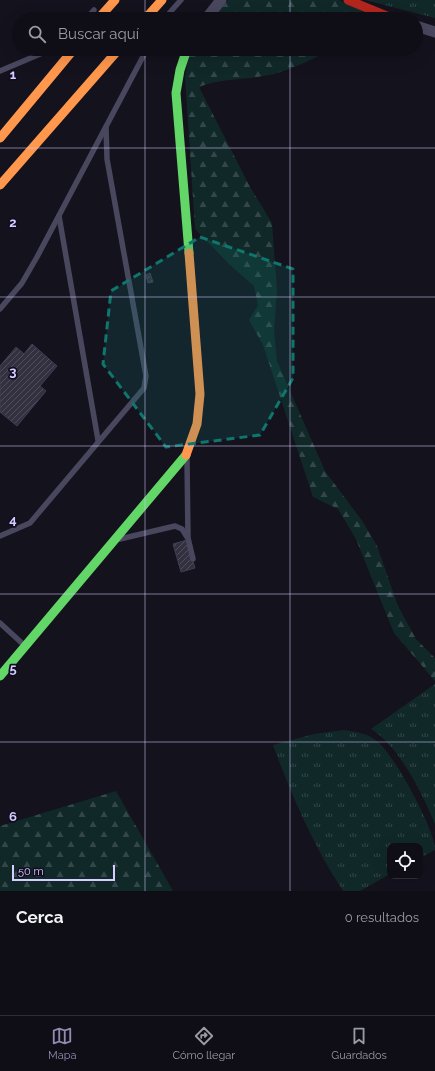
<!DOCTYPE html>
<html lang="es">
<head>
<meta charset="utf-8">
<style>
	body { margin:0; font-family:Raleway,sans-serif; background:#1d1c23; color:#f1f3f6 }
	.controls { position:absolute; right:12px; bottom:12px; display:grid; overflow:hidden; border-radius:8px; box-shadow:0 4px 16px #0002 }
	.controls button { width:36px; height:36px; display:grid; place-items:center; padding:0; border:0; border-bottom:1px solid #2f2e35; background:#0f0e16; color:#f1f3f6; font:20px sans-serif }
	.scale { position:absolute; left:12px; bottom:10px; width:103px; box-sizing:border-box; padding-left:4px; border:2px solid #d6ceff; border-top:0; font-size:11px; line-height:14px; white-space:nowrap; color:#d6ceff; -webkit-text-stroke:3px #120d21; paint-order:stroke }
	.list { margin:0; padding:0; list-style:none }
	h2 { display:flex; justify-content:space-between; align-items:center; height:52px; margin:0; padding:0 16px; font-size:17px }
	h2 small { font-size:13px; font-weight:400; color:#9b9ca1 }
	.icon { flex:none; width:22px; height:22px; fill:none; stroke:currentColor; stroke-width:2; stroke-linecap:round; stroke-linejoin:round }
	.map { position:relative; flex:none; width:435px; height:891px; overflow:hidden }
	.search { position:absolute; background:#0f0e16; box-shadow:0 4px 16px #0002; left:12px; right:12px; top:12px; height:44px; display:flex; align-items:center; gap:10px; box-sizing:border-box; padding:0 14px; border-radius:22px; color:#9b9ca1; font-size:15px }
	.sheet { height:124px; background:#0f0e16 }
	nav { display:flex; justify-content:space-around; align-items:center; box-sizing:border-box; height:56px; border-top:1px solid #2f2e35; background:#0f0e16; font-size:11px; color:#9b9ca1 }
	nav a { display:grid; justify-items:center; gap:2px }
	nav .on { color:#928cb0 }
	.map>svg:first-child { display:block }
</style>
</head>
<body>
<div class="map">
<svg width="435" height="891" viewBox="0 0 435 891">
	<defs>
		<pattern id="grass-tufts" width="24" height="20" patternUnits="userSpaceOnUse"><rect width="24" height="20" fill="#112829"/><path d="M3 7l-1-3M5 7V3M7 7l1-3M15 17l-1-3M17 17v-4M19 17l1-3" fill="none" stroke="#334649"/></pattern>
		<pattern id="forest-firs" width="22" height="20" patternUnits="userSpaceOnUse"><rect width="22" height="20" fill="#112829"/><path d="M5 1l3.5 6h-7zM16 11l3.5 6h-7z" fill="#334649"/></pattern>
		<pattern id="building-hatch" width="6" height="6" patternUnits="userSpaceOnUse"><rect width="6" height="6" fill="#33303f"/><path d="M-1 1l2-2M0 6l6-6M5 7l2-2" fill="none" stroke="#504d5c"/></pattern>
	</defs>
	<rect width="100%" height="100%" fill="#14121d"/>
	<!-- grass -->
	<g fill="url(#grass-tufts)">
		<polygon points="365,0 435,0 435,18"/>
		<path d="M435,684V824C422,793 400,747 371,729Z"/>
		<path d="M344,730C356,732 368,733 378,742C394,755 435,829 435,850L420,858V846H390V874L360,891H343C313,845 292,796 273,745L314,734Z"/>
	</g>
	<!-- forest -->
	<g fill="url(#forest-firs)">
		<polygon points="228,0 339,0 381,19 212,19"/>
		<path d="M190,49H333C311,59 287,73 263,76C242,80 220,78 199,87L250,187L272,223L277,290L274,331L277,361L325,471L363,522L377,546L398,606L416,639L435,658V681L394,633L356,539L338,509L313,497L263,345L249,320L258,305L254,286L229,264L195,229L185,77Z"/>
		<polygon points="116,791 173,891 0,891 0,826"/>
	</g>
	<!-- building -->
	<g fill="url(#building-hatch)" stroke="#413c51">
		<polygon points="150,273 153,282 148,283 146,275"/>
		<polygon points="32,344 57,366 40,386 46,391 17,426 0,412 0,366 16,347 24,354"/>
		<polygon points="187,540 195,568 181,572 173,544"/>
	</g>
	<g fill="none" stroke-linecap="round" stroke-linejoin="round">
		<!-- lane -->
		<g stroke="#49475e" stroke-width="5.5">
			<polyline points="86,19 94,10"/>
			<polyline points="164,19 181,0"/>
			<polyline points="0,71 52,49"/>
			<polyline points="59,216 98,440"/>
			<polyline points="0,309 22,283 37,257 147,49"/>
			<polyline points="187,459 188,538 193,559"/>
			<polyline points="0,536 30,523 144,388 146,376 107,159 106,127"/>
			<polyline points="120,539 175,526 182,529 187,537"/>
			<polyline points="0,623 24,645"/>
		</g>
		<!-- street -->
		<g stroke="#49475e" stroke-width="11">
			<polyline points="206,19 221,0"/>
			<polyline points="416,26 435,32"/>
		</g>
		<!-- fast -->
		<g stroke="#63d668" stroke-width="9">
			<polyline points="187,49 180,70 176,93 189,253"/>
			<polyline points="0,676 186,455"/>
		</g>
		<!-- slow -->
		<g stroke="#ff974d" stroke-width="9">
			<polyline points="98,19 115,0"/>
			<polyline points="145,19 162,0"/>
			<polyline points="0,138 74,49"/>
			<polyline points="0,185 119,49"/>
			<polyline points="186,455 197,424 200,394 189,253"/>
		</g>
		<!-- jam -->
		<polyline stroke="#b3261e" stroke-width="9" points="348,0 394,19"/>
	</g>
	<!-- marked area -->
	<path fill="#0f766e" fill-opacity="0.2" stroke="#0f766e" stroke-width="3" stroke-dasharray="8 5" stroke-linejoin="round" d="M200,237L293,269V378L260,435L166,447L103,364L111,291Z"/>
	<!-- grid -->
	<path fill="none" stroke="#d6ceff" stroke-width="1" stroke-opacity="0.55" d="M145,0V19M290,0V19M145,49V891M290,49V891M0,148H435M0,297H435M0,446H435M0,594H435M0,742H435"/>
	<g font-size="13" text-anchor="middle" font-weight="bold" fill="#d6ceff" stroke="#120d21" stroke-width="3.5" stroke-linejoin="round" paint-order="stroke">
		<text x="13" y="79">1</text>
		<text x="13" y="227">2</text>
		<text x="13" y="376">3</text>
		<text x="13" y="524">4</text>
		<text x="13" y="673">5</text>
		<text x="13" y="821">6</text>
	</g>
</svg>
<div class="controls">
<button><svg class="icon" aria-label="locate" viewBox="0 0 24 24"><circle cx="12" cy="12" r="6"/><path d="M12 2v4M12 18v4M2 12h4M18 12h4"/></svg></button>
</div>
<div class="scale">50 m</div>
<div class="search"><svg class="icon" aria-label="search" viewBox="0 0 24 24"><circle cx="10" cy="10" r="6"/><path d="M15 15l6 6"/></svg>Buscar aquí</div>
</div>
<section class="sheet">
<h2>Cerca<small>0 resultados</small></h2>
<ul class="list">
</ul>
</section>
<nav>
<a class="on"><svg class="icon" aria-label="map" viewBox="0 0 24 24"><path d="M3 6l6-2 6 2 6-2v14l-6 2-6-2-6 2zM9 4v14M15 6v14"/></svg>Mapa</a>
<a><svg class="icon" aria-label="directions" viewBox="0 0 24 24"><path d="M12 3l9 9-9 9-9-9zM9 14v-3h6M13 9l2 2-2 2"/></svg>Cómo llegar</a>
<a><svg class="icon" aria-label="saved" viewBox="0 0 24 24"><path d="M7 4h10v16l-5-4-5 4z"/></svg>Guardados</a>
</nav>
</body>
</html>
